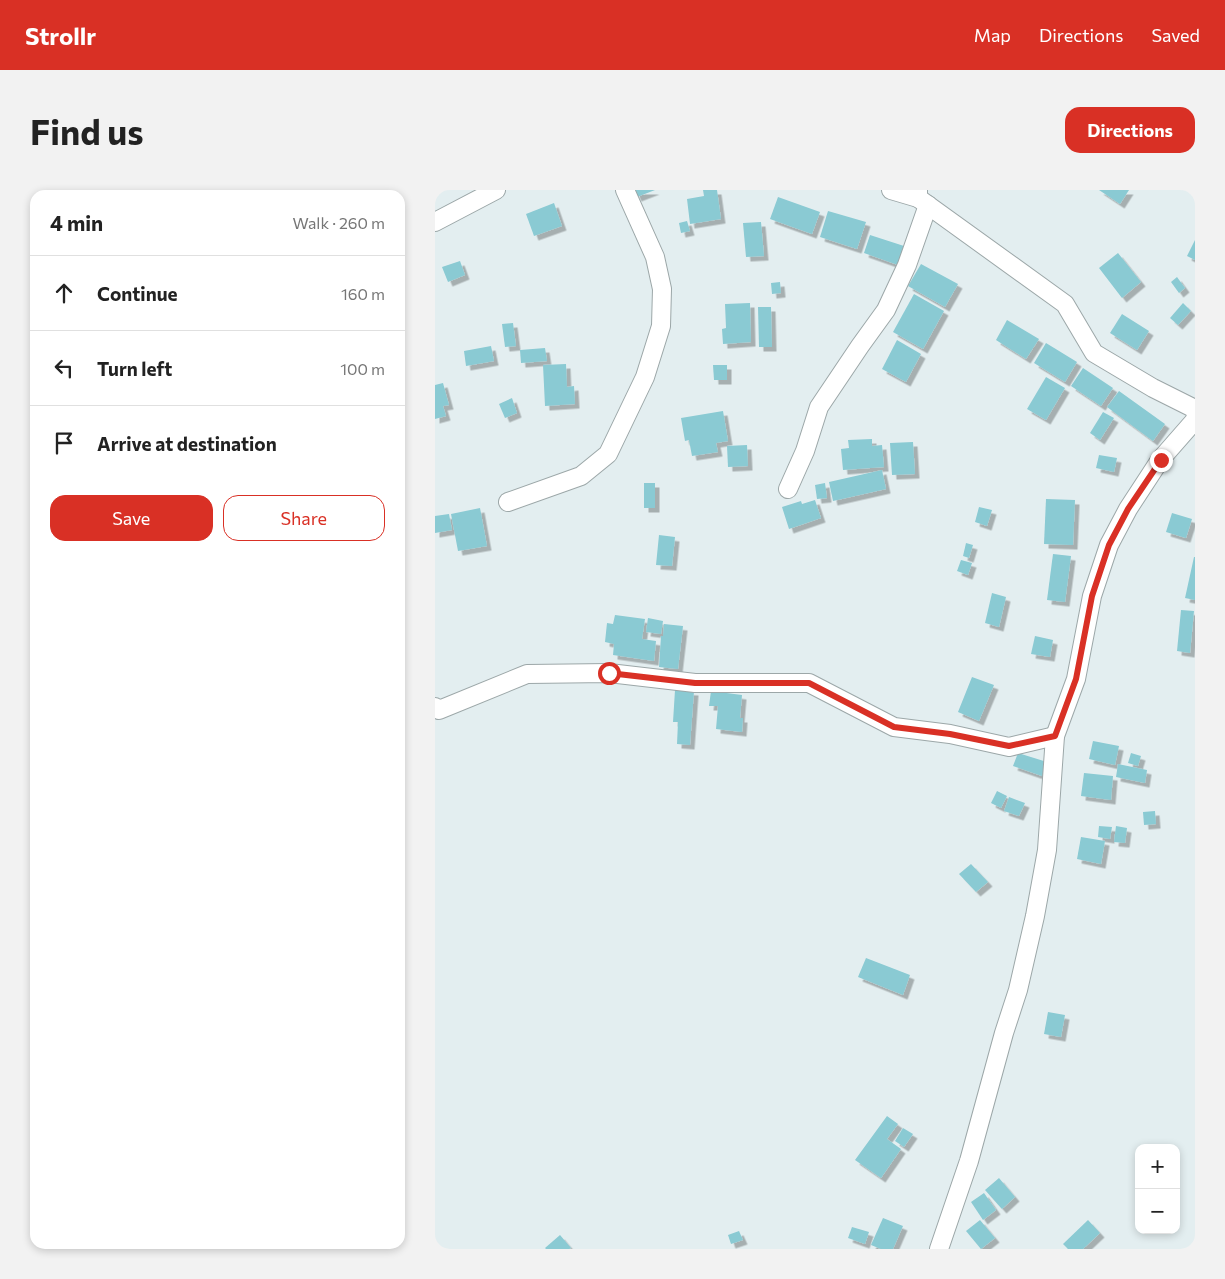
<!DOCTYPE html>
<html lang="en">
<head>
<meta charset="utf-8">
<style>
	body { margin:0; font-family:Commissioner,sans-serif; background:#f2f2f2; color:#222 }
	.controls { position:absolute; right:15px; bottom:15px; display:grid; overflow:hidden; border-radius:10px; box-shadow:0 2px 8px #0003 }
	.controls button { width:45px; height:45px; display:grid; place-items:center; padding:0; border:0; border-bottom:1px solid #e0e0e0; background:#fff; color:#222; font:25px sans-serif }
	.stop { position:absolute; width:15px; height:15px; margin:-11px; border:4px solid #d93025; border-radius:50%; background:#fff }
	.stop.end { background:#d93025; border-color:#fff; box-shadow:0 1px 5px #0008 }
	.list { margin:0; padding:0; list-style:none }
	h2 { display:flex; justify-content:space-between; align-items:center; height:65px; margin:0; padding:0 20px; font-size:21px }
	h2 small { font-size:16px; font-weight:400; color:#767676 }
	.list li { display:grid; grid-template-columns:32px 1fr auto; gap:15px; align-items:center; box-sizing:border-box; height:75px; padding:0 20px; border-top:1px solid #e0e0e0 }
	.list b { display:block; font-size:19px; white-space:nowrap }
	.list em { font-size:16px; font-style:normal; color:#767676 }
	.actions { display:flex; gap:10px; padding:15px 20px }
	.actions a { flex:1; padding:11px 0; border:1px solid #d93025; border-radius:15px; text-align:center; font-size:18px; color:#d93025 }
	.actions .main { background:#d93025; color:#fff }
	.icon { flex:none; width:28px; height:28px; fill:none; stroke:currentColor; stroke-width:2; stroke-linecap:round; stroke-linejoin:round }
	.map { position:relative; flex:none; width:760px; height:1059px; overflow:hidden; border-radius:15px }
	header { display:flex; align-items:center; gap:30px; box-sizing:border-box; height:70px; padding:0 25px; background:#d93025; color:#fff }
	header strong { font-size:24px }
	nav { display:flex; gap:28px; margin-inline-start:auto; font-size:18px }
	.intro { display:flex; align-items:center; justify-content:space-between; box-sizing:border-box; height:120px; padding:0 30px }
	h1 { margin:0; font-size:35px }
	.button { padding:12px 22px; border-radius:15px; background:#d93025; color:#fff; font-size:18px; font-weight:700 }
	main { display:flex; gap:30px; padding:0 30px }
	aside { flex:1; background:#fff; border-radius:15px; box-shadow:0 2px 8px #0003 }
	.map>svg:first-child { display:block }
</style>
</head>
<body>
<header>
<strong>Strollr</strong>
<nav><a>Map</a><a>Directions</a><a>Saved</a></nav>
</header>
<div class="intro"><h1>Find us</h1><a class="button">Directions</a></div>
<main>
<aside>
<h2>4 min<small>Walk · 260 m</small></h2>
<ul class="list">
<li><svg class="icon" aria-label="ahead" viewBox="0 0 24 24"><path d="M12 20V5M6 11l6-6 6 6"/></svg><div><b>Continue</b></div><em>160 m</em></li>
<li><svg class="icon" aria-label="left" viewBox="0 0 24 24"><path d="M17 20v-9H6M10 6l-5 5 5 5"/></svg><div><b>Turn left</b></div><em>100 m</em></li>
<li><svg class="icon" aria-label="arrive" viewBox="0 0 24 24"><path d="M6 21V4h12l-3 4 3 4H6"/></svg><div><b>Arrive at destination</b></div></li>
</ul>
<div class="actions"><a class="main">Save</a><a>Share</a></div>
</aside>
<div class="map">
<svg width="760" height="1059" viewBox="0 0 760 1059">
	<defs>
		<filter id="shadow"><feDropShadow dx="4.5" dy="4.5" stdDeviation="0" flood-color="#0004"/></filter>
	</defs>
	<rect width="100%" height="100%" fill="#e3eef0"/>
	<!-- building -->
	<g fill="#8acad3" filter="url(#shadow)">
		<polygon points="199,0 220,0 202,7"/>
		<polygon points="268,0 282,0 286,29 255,34 252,9 269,6"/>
		<polygon points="664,0 694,0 685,14"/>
		<polygon points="343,7 385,22 377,44 335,29"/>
		<polygon points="119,13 127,36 99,46 91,24"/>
		<polygon points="393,21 431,32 422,59 385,47"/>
		<polygon points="252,31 255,41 246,43 244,33"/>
		<polygon points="326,32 329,66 311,67 308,33"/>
		<polygon points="435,45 469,56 463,75 429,63"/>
		<polygon points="760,50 760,70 752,66"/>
		<polygon points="683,63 706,92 687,108 664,78"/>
		<polygon points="25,71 30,85 13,92 7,77"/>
		<polygon points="486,74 523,94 510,117 473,96"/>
		<polygon points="742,87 750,98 744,103 736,92"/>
		<polygon points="345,92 346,103 337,104 336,93"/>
		<polygon points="479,104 509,121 488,159 458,142"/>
		<polygon points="315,113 316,152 288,154 287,139 291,138 290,114"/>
		<polygon points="748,113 756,121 743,135 735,128"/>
		<polygon points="323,117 336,117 337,157 324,157"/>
		<polygon points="687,124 714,141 702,160 675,143"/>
		<polygon points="572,130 604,149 591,169 561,150"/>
		<polygon points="78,133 81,156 70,157 67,134"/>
		<polygon points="462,150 486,164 471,192 447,179"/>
		<polygon points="611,153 642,172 630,192 599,173"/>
		<polygon points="56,156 59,171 31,176 29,161"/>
		<polygon points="110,158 112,171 86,173 85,160"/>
		<polygon points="131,174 132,197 139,196 140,214 110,216 108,175"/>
		<polygon points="278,175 292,175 292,190 279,190"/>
		<polygon points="648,178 678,198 666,216 636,196"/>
		<polygon points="611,187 630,198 611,230 592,219"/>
		<polygon points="8,193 14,215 8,216 11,226 0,229 0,195"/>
		<polygon points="684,201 730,234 718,251 672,217"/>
		<polygon points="77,208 82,223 70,228 64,214"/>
		<polygon points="288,221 293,251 281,253 283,262 257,266 254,250 250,251 246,228"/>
		<polygon points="668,222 679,228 665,250 655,243"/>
		<polygon points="437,249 437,256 447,255 449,277 408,280 406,259 414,258 413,250"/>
		<polygon points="478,252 480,284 457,285 455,253"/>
		<polygon points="312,255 313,276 293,277 292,256"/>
		<polygon points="664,265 682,268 679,282 661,278"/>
		<polygon points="447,280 451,299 398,311 394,292"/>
		<rect x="209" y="293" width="11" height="25"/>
		<polygon points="390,293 392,308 382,309 380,295"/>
		<polygon points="611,309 640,310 638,355 609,354"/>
		<polygon points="380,310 386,328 354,339 347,317 366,311 367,314"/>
		<polygon points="544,317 557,320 552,336 540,332"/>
		<polygon points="45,318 52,356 23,361 16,324"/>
		<polygon points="737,323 757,329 751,348 731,342"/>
		<polygon points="14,324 17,340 0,343 0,326"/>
		<polygon points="224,345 240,347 237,376 221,375"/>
		<polygon points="531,353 538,355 534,368 528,366"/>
		<polygon points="618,364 636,366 630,412 612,410"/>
		<polygon points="759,367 760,367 760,410 750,408"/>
		<polygon points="526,370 537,373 533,385 522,381"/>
		<polygon points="557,403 571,407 564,437 550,433"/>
		<polygon points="746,420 759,421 755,463 742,461"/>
		<polygon points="180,425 210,429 207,449 221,451 219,471 178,465 179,454 170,452 172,433 178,434"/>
		<polygon points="213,428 228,431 226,444 211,442"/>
		<polygon points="229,434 248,436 243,479 224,477 226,446 228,446"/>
		<polygon points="600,446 618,450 615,467 596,464"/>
		<polygon points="537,487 559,495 544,531 523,522"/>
		<polygon points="240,500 259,501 255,555 242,554 243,532 238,532"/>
		<polygon points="276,501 307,505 305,528 308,528 307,542 281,539 283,516 274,516"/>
		<polygon points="658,551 684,556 680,575 654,569"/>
		<polygon points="583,563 612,572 607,586 578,576"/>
		<polygon points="696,563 706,566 703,576 693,573"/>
		<polygon points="683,574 712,580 710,593 681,587"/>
		<polygon points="649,583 678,586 676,610 646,606"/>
		<polygon points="562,601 572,606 566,618 556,613"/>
		<polygon points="574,607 590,613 584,626 569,621"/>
		<polygon points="720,621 721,634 709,635 708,622"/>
		<polygon points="664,636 677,637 675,649 663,647"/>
		<polygon points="681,636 692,638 690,653 679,652"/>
		<polygon points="646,647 670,651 666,674 642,669"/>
		<polygon points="536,674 553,692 541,702 524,684"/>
		<polygon points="431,768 475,785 468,805 423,787"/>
		<polygon points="613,822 630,825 626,847 609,844"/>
		<polygon points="452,926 463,934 452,949 466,959 446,988 420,970"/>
		<polygon points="468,938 478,944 469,957 460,951"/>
		<polygon points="564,988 580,1007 567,1019 550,1000"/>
		<polygon points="549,1003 561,1020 548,1030 536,1012"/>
		<polygon points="448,1028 468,1036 458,1059 446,1059 436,1055"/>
		<polygon points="545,1030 560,1048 546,1059 531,1041"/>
		<polygon points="653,1030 665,1043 648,1059 633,1059 628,1054"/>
		<polygon points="417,1037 434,1042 430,1054 413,1048"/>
		<polygon points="304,1041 308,1050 296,1054 293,1045"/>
		<polygon points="125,1045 136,1058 134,1059 111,1059 110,1058"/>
	</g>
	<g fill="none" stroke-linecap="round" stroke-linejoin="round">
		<!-- street casing -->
		<g stroke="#9ca7a8" stroke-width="20">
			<g id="street">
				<polyline points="456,0 483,8"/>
				<polyline points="483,0 483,8 630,114 659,163 718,198 758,218 760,222"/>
				<polyline points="0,32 61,0"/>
				<polyline points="353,299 370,261 384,217 425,156 451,120 472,75 493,15"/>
				<polyline points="73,312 146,286 173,264 210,187 226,136 227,99 220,67 190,0"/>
				<polyline points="0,517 4,520 92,484 174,483 260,493 374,493 459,537 515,544 574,557 620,546"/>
				<polyline points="504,1059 534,971 569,843 583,800 600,726 612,660 620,546 641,489 657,406 674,355 693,319 725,270 760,230"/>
			</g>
		</g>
		<!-- street -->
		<use href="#street" stroke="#fff" stroke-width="18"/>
	</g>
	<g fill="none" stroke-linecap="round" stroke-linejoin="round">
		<!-- route -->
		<polyline stroke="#d93025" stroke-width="6" points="174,483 260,493 374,493 459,537 515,544 574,556 620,546 641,489 657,406 674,355 693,319 726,270"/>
	</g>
</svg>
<div class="controls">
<button>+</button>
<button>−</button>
</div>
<div class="stop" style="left:174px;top:483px"></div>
<div class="stop end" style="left:726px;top:270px"></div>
</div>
</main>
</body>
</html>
